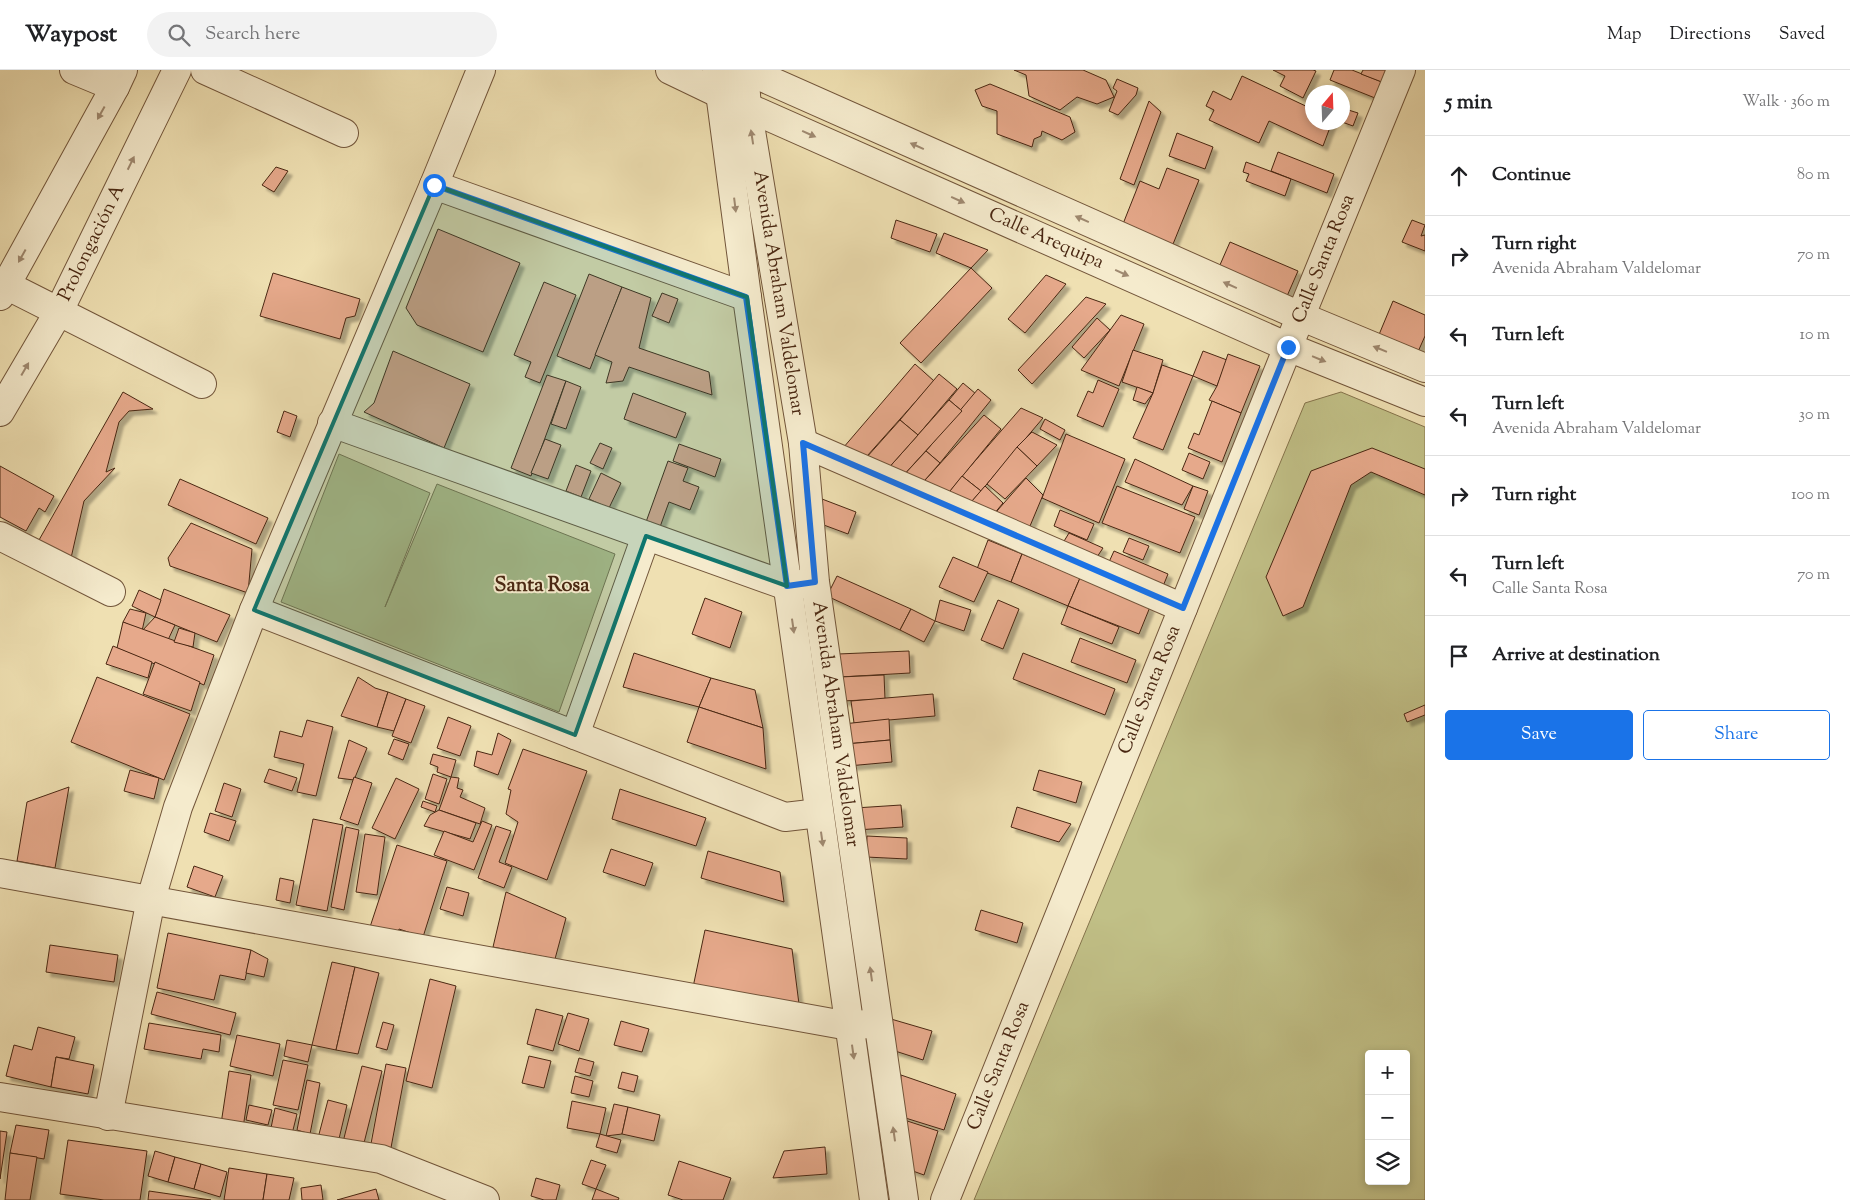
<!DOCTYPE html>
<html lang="en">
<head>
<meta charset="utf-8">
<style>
	body { margin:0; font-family:"Sorts Mill Goudy",serif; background:#f2f2f2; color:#202124 }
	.controls { position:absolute; right:15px; bottom:15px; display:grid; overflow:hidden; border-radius:5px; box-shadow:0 2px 8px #0003 }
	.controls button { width:45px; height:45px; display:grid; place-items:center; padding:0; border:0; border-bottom:1px solid #e0e0e0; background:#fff; color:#202124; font:25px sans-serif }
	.compass { position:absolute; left:1305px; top:15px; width:45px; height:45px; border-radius:50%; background:#fff; box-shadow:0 2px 8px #0003; rotate:19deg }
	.stop { position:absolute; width:15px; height:15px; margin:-11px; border:4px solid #1a73e8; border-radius:50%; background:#fff }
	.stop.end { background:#1a73e8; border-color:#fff; box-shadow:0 1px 5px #0008 }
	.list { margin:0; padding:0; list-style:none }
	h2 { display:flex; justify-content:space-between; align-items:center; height:65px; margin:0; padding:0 20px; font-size:21px }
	h2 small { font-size:16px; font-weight:400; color:#757577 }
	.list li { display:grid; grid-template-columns:32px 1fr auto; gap:15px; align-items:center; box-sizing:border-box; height:80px; padding:0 20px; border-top:1px solid #e0e0e0 }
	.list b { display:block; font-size:19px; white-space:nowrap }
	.list p { margin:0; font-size:16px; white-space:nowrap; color:#757577 }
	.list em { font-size:16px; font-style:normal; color:#757577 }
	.actions { display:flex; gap:10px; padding:15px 20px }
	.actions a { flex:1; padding:11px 0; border:1px solid #1a73e8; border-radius:5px; text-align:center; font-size:18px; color:#1a73e8 }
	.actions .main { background:#1a73e8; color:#fff }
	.icon { flex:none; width:28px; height:28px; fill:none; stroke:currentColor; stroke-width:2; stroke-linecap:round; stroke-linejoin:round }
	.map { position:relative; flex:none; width:1425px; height:1130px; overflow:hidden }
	header { display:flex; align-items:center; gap:30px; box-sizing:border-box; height:70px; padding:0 25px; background:#fff; border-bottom:1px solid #e0e0e0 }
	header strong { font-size:24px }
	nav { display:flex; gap:28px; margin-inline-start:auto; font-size:18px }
	.search { width:350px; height:45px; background:#f2f2f2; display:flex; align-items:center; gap:12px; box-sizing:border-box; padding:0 18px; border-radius:28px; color:#757577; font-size:19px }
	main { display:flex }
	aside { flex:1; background:#fff }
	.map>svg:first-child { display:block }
</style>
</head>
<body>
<header>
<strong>Waypost</strong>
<div class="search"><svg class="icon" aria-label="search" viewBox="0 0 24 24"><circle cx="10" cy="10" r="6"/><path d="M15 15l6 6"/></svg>Search here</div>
<nav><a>Map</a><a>Directions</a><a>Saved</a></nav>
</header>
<main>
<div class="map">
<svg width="1425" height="1130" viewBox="0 0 1425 1130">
	<defs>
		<filter id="shadow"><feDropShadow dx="4.5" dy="4.5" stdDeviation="1" flood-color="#0004"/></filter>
	</defs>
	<rect width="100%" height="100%" fill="#efe0b2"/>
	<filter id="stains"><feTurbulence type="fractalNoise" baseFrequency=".004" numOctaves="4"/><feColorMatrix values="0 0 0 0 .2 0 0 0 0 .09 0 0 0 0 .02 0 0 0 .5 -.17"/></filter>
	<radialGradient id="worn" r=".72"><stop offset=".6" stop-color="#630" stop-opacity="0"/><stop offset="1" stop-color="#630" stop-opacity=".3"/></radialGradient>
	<!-- green -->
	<g fill="#c1c087" stroke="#85744c" fill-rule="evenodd">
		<path d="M1341,322L1425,357V1130H974L1305,333ZM1369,984H1406V1111H1369Z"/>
		<polygon points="339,384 430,423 385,537 437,414 615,484 559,642 281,532"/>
	</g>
	<!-- building -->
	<g fill="#e6a98b" stroke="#492712" filter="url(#shadow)">
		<polygon points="1014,0 1083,0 1106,10 1114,27 1097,34 1077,27 1060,40 1029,26 1026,5"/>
		<polygon points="1273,0 1313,0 1316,1 1303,28 1280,16 1285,6"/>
		<polygon points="1334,0 1352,0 1387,14 1385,32 1330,10"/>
		<polygon points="1363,0 1388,0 1387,14 1361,4"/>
		<polygon points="1242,6 1312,39 1312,52 1332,52 1323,76 1269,51 1259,73 1209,50 1214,40 1206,36 1213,21 1231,30"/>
		<polygon points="1117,9 1138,18 1136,25 1118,45 1109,41 1117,21 1113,18"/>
		<polygon points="990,14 1070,47 1075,62 1062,70 1042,61 1041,66 1034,69 1032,77 997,64 997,41 982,36 975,20"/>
		<polygon points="1149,31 1161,42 1134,115 1120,109"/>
		<polygon points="1342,38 1358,43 1353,56 1342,52"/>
		<polygon points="1177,63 1213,77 1205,99 1169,86"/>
		<polygon points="1278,82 1334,104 1327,123 1271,101"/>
		<polygon points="1246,92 1291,109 1285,126 1246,111 1249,104 1243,102"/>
		<polygon points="276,97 288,101 274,122 262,115"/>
		<polygon points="1167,98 1199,110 1169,184 1119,164 1140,111 1159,119"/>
		<polygon points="896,150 937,164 930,182 891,168"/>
		<polygon points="1412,150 1425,155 1421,166 1425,165 1425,181 1402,172"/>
		<polygon points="438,159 520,193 483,282 417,255 406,238"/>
		<polygon points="944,163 988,180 971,198 936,183"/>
		<polygon points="1230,172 1298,201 1284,233 1216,204"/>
		<polygon points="971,198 992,218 921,293 900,273"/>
		<polygon points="273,203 360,229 355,246 346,248 340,269 260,246"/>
		<polygon points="589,204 622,217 590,299 557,286"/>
		<polygon points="1046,205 1066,214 1025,263 1008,249"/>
		<polygon points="544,212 576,225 540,313 525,307 531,292 514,285"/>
		<polygon points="622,217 651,228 639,278 709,302 712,325 629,297 623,311 606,313 612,292 595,285"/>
		<polygon points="662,223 678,229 669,253 652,246"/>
		<polygon points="1086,227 1106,234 1032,314 1018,300"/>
		<polygon points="1393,231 1425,245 1425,266 1417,284 1378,267"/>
		<polygon points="1121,245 1144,254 1119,316 1081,300"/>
		<polygon points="1097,248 1110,260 1084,288 1072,277"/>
		<polygon points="1133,280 1163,290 1153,323 1122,312"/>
		<polygon points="393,281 470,314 444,378 364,342 374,333"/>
		<polygon points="1203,281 1227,290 1217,316 1193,306"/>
		<polygon points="1228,284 1260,296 1241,343 1209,330 1217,316"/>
		<polygon points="915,294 934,311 859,395 837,385"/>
		<polygon points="1162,295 1193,306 1163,380 1133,368 1153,323"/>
		<polygon points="939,304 957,319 918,365 900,350"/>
		<polygon points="547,305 566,311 531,406 511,398"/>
		<polygon points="1098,310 1119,319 1103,357 1077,346 1088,321 1093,323"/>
		<polygon points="566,311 581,317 566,359 551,354"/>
		<polygon points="963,313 976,324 962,341 949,330"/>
		<polygon points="1137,317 1153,323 1145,334 1133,330"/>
		<polygon points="978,319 991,330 940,393 926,381"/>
		<polygon points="123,322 153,339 129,341 119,352 106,402 115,398 84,431 71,488 39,470"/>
		<polygon points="633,323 686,343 676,368 624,349"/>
		<polygon points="949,330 962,341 902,407 885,402"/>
		<polygon points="1212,331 1241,343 1222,392 1188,378 1194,363 1199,365"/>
		<polygon points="1021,338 1043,348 981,421 962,406"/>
		<polygon points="284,341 297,346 290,367 277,362"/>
		<polygon points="984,345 1001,359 942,431 917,419"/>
		<polygon points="1045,349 1065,360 1060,370 1040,359"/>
		<polygon points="900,350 918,365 885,402 866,388"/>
		<polygon points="1032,362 1057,375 1037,396 1017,377"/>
		<polygon points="1066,364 1125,389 1099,453 1042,428"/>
		<polygon points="545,369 561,375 548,409 531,403"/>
		<polygon points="600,373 612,378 603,399 590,393"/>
		<polygon points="679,374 721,389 715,407 673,391"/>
		<polygon points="1017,377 1037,396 1005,429 987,414"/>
		<polygon points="1372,378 1425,399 1425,425 1371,402 1351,415 1303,537 1283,546 1266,507 1311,401"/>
		<polygon points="926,381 940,393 917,419 902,407"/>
		<polygon points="1189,383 1210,392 1203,409 1182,400"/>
		<polygon points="1135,389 1193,416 1182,435 1125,412"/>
		<polygon points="668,391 688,398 683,411 699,417 690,440 669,432 660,457 646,452"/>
		<polygon points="576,395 591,401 581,427 566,421"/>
		<polygon points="0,396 54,426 45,442 39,438 26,461 0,447"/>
		<polygon points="601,403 621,413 609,438 589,429"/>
		<polygon points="962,406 981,421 965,439 942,431"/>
		<polygon points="1026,408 1043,425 1025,468 989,450"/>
		<polygon points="180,409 268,448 256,474 168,435"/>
		<polygon points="985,416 1003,433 989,450 965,439"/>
		<polygon points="1117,416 1195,447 1180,483 1102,453"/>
		<polygon points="1193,416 1208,421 1199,445 1184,439"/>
		<polygon points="822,429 856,442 848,464 813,451"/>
		<polygon points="1060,440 1094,454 1087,470 1054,456"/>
		<polygon points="191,453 252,479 248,523 170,496 168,488"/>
		<polygon points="1069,463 1103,478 1091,496 1058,481"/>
		<polygon points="1129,468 1149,476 1143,490 1123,482"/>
		<polygon points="988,470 1022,484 1011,512 977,499"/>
		<polygon points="1114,481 1168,504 1159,526 1104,503"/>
		<polygon points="1022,484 1080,508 1068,536 1011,512"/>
		<polygon points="953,487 988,502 974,532 939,517"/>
		<polygon points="837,506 911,539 900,560 827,526"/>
		<polygon points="1080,508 1150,537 1139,564 1068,536"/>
		<polygon points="164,519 230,545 217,572 155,547"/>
		<polygon points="139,520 161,530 155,547 132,536"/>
		<polygon points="705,528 742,542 730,578 692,564"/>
		<polygon points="940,530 971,540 964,561 935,551"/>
		<polygon points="998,530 1019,539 1003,579 981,570"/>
		<polygon points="1068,536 1119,557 1112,574 1061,554"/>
		<polygon points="130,539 146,543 142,561 123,552"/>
		<polygon points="911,539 935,551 924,572 900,560"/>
		<polygon points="155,547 175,555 168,570 142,561"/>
		<polygon points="123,552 214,585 204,615 117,578"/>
		<polygon points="179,558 195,563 193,577 174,572"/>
		<polygon points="1080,568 1136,590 1127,613 1071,592"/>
		<polygon points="113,576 152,592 148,608 106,594"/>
		<polygon points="909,581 910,603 840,607 838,584"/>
		<polygon points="634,583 711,608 699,637 623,617"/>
		<polygon points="1023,583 1115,619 1105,645 1013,609"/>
		<polygon points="155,592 200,612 191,641 143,624"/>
		<polygon points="884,605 885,629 842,631 840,607"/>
		<polygon points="97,607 190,644 164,710 71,672"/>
		<polygon points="358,607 375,618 388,622 377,657 341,646"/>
		<polygon points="711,608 755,620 763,658 699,637"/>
		<polygon points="388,622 406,629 394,661 377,657"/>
		<polygon points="933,624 935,646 854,653 851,631"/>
		<polygon points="406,629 425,636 411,673 392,666"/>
		<polygon points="1425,635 1425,645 1407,652 1404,644"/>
		<polygon points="699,637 763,658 766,699 687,672"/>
		<polygon points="448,647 471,656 460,686 437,678"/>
		<polygon points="889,649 890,670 846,674 843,654"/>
		<polygon points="307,650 333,657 316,726 297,722 304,694 274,687 280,661 302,667"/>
		<polygon points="498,663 511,670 498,705 474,696 477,681 492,685"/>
		<polygon points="394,669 409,674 403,690 388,684"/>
		<polygon points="349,670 367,678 354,710 338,708"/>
		<polygon points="890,670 892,692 848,696 846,674"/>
		<polygon points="523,679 587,701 547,810 505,793 518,752 506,744 511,720 508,719"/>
		<polygon points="433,684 456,690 451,707 437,702 438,697 430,694"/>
		<polygon points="269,699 297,708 292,721 264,712"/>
		<polygon points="130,700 159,708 154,729 124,721"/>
		<polygon points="1039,700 1082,712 1076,733 1033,720"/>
		<polygon points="433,704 447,709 439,734 425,729"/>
		<polygon points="354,707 372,713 358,755 340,749"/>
		<polygon points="451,707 459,708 457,718 463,720 460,727 485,738 480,754 439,740"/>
		<polygon points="396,708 419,719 395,769 372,758"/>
		<polygon points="224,713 241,719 232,747 215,741"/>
		<polygon points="69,717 55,798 17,791 27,732"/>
		<polygon points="620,719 706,748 696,776 612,749"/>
		<polygon points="423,731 437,736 435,742 421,737"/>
		<polygon points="901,735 903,757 856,760 855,738"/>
		<polygon points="1017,737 1071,754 1059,772 1011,757"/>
		<polygon points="439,740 476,753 470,769 424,756 430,745"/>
		<polygon points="210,743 236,751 229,771 204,762"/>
		<polygon points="313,749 343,755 327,841 296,835"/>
		<polygon points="482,751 492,755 474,800 434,785 444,761 473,772"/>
		<polygon points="496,756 511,761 499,792 512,797 504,818 478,808"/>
		<polygon points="346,757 359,760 344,840 331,837"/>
		<polygon points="365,764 385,767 377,825 356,822"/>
		<polygon points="867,766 907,768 907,789 866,787"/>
		<polygon points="397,775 447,791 423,867 399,859 395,870 369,860"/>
		<polygon points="611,779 653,793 645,816 603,802"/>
		<polygon points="708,781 780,802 784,832 701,808"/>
		<polygon points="194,796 223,806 215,827 187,817"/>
		<polygon points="280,808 294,811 290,833 276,830"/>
		<polygon points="447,817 469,823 463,846 440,839"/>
		<polygon points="506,822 566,848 555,889 493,877"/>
		<polygon points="981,840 1023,853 1017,873 975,860"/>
		<polygon points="705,860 792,879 800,942 692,922"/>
		<polygon points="168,863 251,880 245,910 220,905 214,930 157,918"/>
		<polygon points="50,875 118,885 114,912 46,902"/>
		<polygon points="251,880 268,889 264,907 246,903"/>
		<polygon points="332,892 355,897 336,980 312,975"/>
		<polygon points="355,897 379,903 358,984 336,980"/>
		<polygon points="430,909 456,916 432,1018 406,1011"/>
		<polygon points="157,922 236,943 230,965 151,944"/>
		<polygon points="536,939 563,946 553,981 527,974"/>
		<polygon points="568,943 589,949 579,981 558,974"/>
		<polygon points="891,949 932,961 923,990 892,980"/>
		<polygon points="621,951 649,959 642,982 614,975"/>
		<polygon points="383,952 394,955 387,980 376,977"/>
		<polygon points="149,953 221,965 219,982 203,979 201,989 144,979"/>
		<polygon points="38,957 75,967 69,989 56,987 51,1017 6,1006 14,975 32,980"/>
		<polygon points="237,965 280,974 273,1006 230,996"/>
		<polygon points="287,970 312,975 308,992 284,986"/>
		<polygon points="529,986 551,991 544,1018 522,1013"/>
		<polygon points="56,987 94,995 88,1024 51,1017"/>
		<polygon points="579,988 594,992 590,1006 575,1002"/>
		<polygon points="283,990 308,995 298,1040 273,1035"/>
		<polygon points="386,994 406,998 390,1083 370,1079"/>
		<polygon points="362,996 382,1001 363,1077 343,1072"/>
		<polygon points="229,1001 251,1005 243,1058 221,1054"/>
		<polygon points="622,1002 638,1006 634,1022 618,1018"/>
		<polygon points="901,1005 956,1024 944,1060 899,1046"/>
		<polygon points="575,1006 593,1011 589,1027 571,1023"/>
		<polygon points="307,1010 320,1013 310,1064 297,1060"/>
		<polygon points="328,1030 347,1035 338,1073 318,1068"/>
		<polygon points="572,1031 606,1038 600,1064 567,1058"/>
		<polygon points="614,1034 628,1037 622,1064 606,1066"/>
		<polygon points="249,1035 272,1040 268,1055 246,1050"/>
		<polygon points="628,1037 660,1045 654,1071 622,1064"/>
		<polygon points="275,1038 297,1044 292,1064 271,1058"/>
		<polygon points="898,1048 938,1061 924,1105 910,1100"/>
		<polygon points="16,1055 49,1060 44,1089 10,1083"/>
		<polygon points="0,1061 7,1062 0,1109"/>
		<polygon points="600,1064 621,1070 617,1083 596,1077"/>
		<polygon points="68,1070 147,1081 140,1130 104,1130 60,1124"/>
		<polygon points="825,1077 827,1104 773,1108 784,1081"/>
		<polygon points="155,1081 175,1087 168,1112 148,1106"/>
		<polygon points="10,1083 37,1087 30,1130 5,1130"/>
		<polygon points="175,1087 201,1094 194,1119 168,1112"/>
		<polygon points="591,1090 606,1095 596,1119 582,1114"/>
		<polygon points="679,1091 731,1108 723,1130 683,1130 668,1125"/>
		<polygon points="201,1094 227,1102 220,1127 194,1119"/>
		<polygon points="229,1098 267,1104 263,1130 224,1130"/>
		<polygon points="267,1104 294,1108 289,1130 263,1130"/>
		<polygon points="536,1108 560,1115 556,1130 544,1130 531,1126"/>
		<polygon points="321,1115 323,1130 302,1130 301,1118"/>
		<polygon points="376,1119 379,1130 337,1130"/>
		<polygon points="596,1119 619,1128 618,1130 592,1130"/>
		<polygon points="149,1121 211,1130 148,1130"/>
	</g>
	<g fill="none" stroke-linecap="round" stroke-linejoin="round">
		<!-- minor casing -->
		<g stroke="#72553a" stroke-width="30">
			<g id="minor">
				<polyline points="74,0 115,17"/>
				<polyline points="205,0 344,63"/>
				<polyline points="670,0 747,37 1288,277 1425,332"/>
				<polyline points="717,0 747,227 874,1130"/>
				<polyline points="744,0 747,37 803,373 815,512 904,1130"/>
				<polyline points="746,0 1300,246 1425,298"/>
				<polyline points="434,115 747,227"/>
				<polyline points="0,212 202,314"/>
				<polyline points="0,226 115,17 123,0"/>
				<polyline points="0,342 58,243 177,0"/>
				<polyline points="332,353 787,516 802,514"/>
				<polyline points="803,373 1183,538"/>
				<polyline points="0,466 111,522"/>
				<polyline points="254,540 785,747 819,743"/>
				<polyline points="575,665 646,466"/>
				<polyline points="0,803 849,956 867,954"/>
				<polyline points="0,1027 381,1089 485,1130"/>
				<polyline points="108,1046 151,829 178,737 254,540 434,115 481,0"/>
				<polyline points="945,1130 1288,277 1401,0"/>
			</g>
		</g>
		<!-- minor -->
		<use href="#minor" stroke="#f5ebcd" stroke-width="28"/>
	</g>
	<!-- one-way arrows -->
	<defs><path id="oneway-solid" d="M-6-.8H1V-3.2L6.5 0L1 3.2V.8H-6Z" transform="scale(1.25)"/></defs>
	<g fill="#9f8970">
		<use href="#oneway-solid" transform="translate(101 43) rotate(119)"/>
		<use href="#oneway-solid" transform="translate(809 64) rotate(24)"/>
		<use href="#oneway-solid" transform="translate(752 67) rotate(-99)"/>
		<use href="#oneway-solid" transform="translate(917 76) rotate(-156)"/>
		<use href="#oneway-solid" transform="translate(131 93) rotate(-64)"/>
		<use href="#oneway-solid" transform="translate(958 130) rotate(24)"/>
		<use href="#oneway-solid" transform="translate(735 135) rotate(83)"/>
		<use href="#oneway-solid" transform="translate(1082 149) rotate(-156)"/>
		<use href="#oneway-solid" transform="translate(22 186) rotate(119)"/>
		<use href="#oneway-solid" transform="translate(1122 203) rotate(24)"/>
		<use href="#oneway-solid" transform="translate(1230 215) rotate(-156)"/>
		<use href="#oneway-solid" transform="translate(1380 279) rotate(-158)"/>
		<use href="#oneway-solid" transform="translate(1319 289) rotate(22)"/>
		<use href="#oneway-solid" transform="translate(25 299) rotate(-60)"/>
		<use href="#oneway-solid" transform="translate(793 556) rotate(82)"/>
		<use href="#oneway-solid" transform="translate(822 769) rotate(82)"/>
		<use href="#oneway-solid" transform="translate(871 904) rotate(-98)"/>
		<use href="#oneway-solid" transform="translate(853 982) rotate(82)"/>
		<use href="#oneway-solid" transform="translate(894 1064) rotate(-98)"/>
	</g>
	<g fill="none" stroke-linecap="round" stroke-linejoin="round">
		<!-- route -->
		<polyline stroke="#1a73e8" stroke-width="6" points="434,115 746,227 787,516 815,512 803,373 1183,538 1288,277"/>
	</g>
	<!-- marked area -->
	<path fill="#0f766e" fill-opacity="0.2" stroke="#0f766e" stroke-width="4" stroke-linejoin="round" d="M434,115L747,227L787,516L646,466L575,665L254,540Z"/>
	<g text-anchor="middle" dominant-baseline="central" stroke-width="4" stroke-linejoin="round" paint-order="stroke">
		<!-- street labels -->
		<g font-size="19" fill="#492712" stroke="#f5ebcd">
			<text transform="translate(1046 169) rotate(24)">Calle Arequipa</text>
			<text transform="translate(92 173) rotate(-64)">Prolongación A</text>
			<text transform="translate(1324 189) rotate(-68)">Calle Santa Rosa</text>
			<text transform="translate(778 223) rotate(81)">Avenida Abraham Valdelomar</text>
			<text transform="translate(1150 620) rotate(-68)">Calle Santa Rosa</text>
			<text transform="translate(835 654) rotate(82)">Avenida Abraham Valdelomar</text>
			<text transform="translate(999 996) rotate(-68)">Calle Santa Rosa</text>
		</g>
		<!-- neighbourhood labels -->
		<g font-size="20" font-weight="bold" fill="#492712" stroke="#f5ebcd">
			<text x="542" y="516">Santa Rosa</text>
		</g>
	</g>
	<rect width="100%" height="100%" filter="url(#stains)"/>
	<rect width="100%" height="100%" fill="url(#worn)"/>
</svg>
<div class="controls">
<button>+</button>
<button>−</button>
<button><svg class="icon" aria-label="layers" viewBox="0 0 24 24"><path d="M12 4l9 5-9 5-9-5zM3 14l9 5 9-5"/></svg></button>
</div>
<svg class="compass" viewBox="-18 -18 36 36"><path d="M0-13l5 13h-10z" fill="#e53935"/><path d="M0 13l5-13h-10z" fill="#757577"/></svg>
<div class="stop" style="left:434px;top:115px"></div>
<div class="stop end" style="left:1288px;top:277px"></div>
</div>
<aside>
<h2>5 min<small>Walk · 360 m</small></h2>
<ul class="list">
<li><svg class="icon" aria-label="ahead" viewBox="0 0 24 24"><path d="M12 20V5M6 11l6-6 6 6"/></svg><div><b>Continue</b></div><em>80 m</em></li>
<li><svg class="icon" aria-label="right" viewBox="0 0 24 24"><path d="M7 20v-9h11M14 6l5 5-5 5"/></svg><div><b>Turn right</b><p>Avenida Abraham Valdelomar</p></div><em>70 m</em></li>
<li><svg class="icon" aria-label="left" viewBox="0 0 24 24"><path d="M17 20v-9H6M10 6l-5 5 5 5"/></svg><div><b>Turn left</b></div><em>10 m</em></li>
<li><svg class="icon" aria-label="left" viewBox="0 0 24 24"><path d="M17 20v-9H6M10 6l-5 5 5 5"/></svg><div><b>Turn left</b><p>Avenida Abraham Valdelomar</p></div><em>30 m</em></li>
<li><svg class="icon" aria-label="right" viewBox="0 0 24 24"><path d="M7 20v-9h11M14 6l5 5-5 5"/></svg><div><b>Turn right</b></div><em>100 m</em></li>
<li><svg class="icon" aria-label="left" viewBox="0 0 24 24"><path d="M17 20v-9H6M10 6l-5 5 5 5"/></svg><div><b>Turn left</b><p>Calle Santa Rosa</p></div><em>70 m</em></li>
<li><svg class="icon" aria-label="arrive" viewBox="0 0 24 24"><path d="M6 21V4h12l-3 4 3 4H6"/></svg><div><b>Arrive at destination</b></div></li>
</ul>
<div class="actions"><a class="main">Save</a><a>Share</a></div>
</aside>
</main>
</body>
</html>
